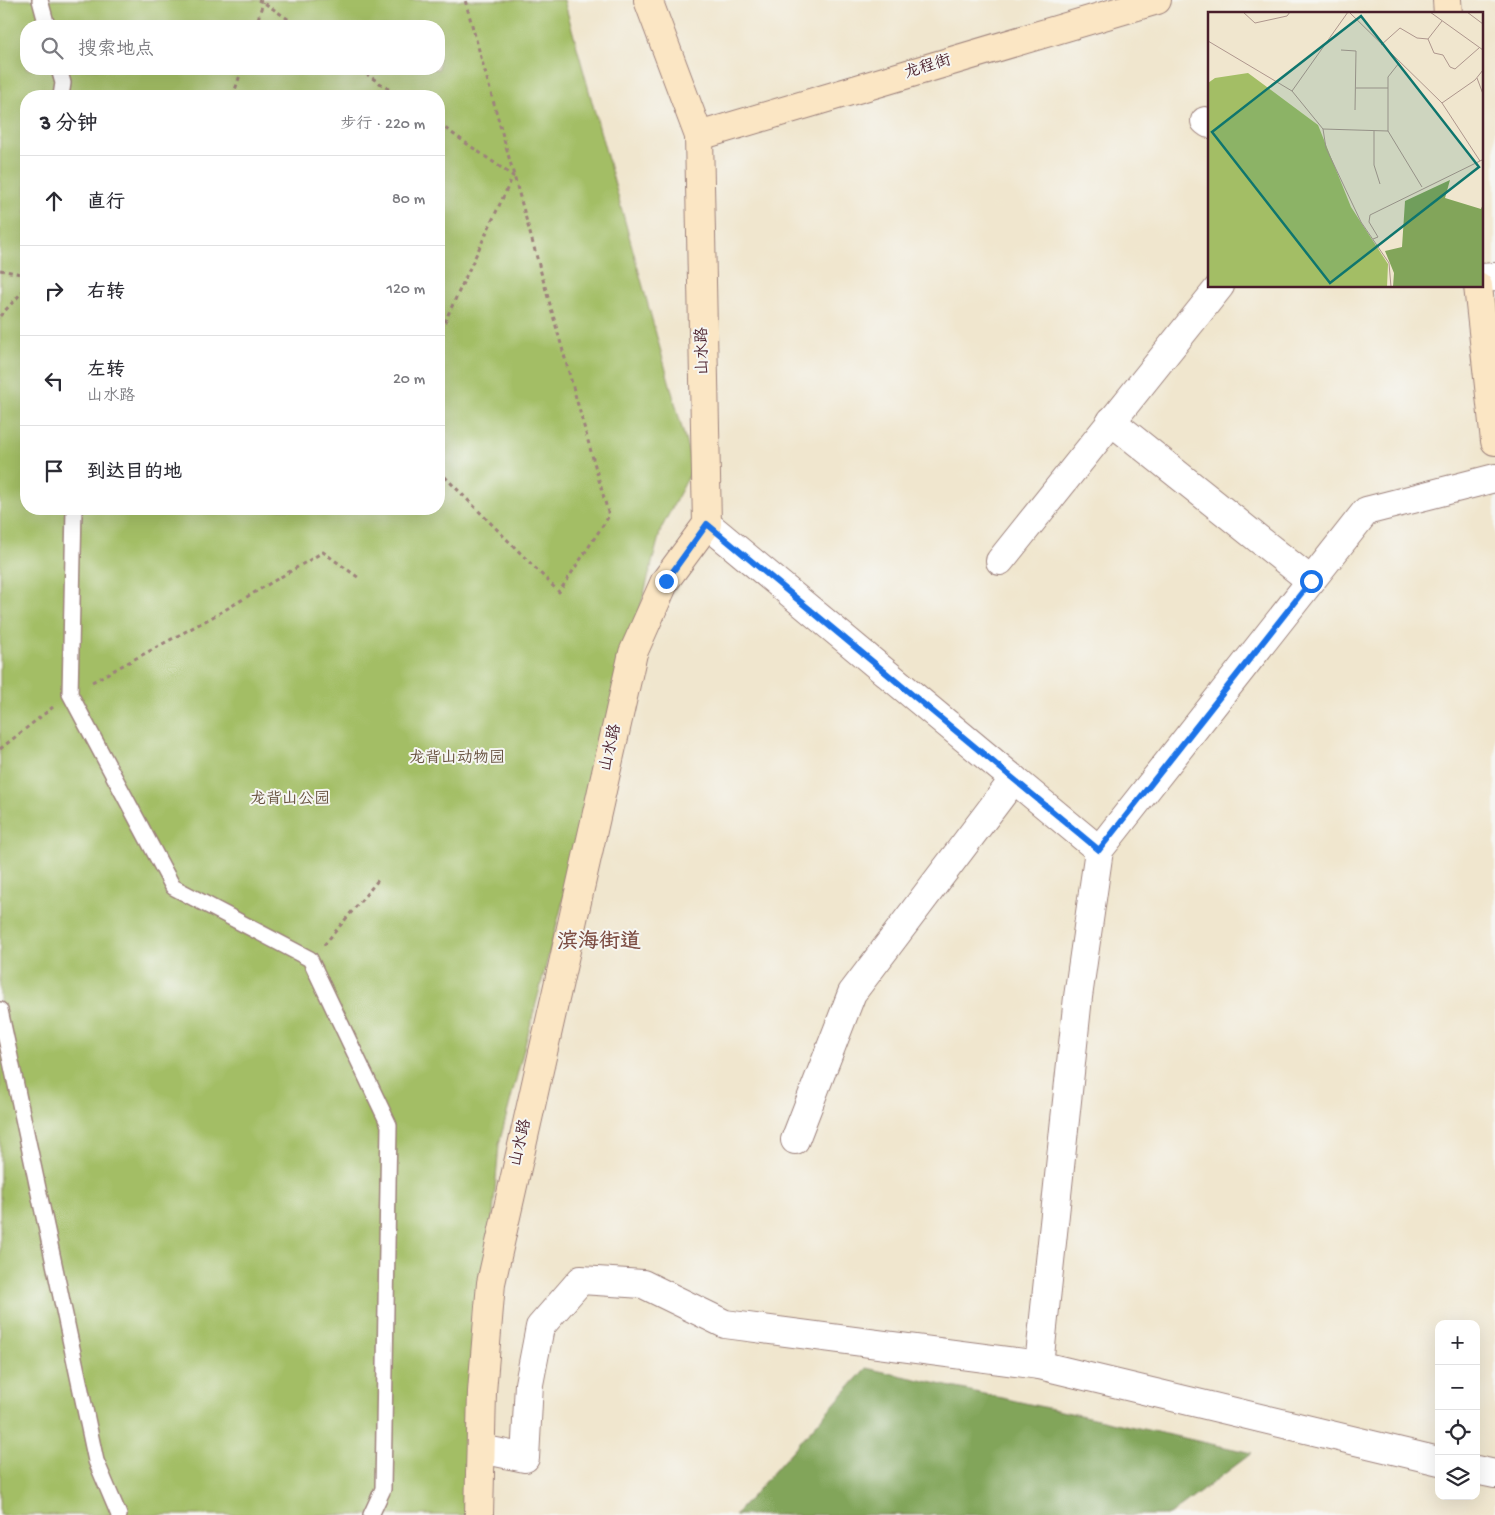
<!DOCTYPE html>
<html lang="zh">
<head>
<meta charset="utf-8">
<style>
	body { margin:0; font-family:"Gochi Hand","LXGW WenKai TC",sans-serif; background:#f2f2f3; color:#2b2b33 }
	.controls { position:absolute; right:15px; bottom:15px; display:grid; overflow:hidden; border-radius:10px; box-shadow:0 5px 20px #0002 }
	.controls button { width:45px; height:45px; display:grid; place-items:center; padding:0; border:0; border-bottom:1px solid #e1e1e2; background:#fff; color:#2b2b33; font:25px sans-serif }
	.stop { position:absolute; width:15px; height:15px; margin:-11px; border:4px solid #1a73e8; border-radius:50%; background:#fff }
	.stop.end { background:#1a73e8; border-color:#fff; box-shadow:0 1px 5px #0008 }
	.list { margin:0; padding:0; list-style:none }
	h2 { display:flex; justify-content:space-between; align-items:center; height:65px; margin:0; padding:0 20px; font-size:21px }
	h2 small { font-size:16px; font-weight:400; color:#7c7c81 }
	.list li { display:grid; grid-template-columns:32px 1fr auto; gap:15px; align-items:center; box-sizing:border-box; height:90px; padding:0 20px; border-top:1px solid #e1e1e2 }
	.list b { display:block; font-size:19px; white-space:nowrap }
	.list p { margin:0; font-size:16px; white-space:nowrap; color:#7c7c81 }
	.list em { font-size:16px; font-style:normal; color:#7c7c81 }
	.icon { flex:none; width:28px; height:28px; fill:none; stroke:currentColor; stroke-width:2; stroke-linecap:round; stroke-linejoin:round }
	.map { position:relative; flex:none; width:1495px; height:1515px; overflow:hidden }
	.search { position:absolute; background:#fff; box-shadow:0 5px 20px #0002; left:20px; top:20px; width:425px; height:55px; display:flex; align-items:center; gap:12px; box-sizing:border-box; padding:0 18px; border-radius:20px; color:#7c7c81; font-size:19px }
	.panel { position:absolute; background:#fff; box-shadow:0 5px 20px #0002; left:20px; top:90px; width:425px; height:425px; border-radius:20px }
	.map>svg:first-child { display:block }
</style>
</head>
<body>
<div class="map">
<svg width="1495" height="1515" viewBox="0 0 1495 1515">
	<rect width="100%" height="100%" fill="#f6f6f2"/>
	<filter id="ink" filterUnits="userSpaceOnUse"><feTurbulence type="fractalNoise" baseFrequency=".02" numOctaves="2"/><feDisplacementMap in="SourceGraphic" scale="10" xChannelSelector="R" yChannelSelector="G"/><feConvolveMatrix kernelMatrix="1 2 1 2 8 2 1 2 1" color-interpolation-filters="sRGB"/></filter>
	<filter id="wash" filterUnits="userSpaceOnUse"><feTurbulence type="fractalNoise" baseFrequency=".0096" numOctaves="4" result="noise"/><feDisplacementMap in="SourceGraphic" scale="20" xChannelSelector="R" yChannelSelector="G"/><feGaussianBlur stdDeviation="1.12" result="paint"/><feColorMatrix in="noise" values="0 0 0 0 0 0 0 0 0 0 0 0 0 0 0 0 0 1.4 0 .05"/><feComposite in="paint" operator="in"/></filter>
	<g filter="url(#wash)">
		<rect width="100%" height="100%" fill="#f0e6ce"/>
		<!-- green -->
		<path fill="#a3be65" stroke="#766e48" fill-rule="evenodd" d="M0,0H564L693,468L661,529L499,1144L467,1515H0ZM26,26H439V69H26ZM26,96H439V509H26Z"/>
		<!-- forest -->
		<polygon fill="#82a55a" stroke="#666242" points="866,1368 1252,1453 1170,1515 735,1515"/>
	</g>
	<g filter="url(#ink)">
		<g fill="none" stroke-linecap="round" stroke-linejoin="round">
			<!-- lane casing -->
			<g stroke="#9d827c" stroke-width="18">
				<g id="lane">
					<polyline points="40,0 47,26"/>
					<polyline points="59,69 63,83 61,96"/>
					<polyline points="74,509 70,694 173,887 310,959 389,1125 383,1489 371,1515"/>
					<polyline points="0,1010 96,1461 119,1515"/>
				</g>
			</g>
			<!-- street casing -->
			<g stroke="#9d827c" stroke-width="30">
				<g id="street">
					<polyline points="1205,121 1209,124"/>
					<polyline points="1481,278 1495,277"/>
					<polyline points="1111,421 1311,581"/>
					<polyline points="707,524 1099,850"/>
					<polyline points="1000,561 1220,286"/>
					<polyline points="795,1140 852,993 1014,779"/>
					<polyline points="1039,1365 1078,997 1099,850 1366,511 1495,478"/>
					<polyline points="481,1449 525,1458 529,1384 540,1327 581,1280 643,1284 725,1324 1039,1365 1439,1461"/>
					<polyline points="1476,1470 1495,1474"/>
				</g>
			</g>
			<!-- secondary casing -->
			<g stroke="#9d827c" stroke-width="30">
				<g id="secondary">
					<polyline points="1447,0 1448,14"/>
					<polyline points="699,136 1157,0"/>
					<polyline points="1478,286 1495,441"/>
					<polyline points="479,1515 482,1392 491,1283 633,653 665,581 707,524 699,136 648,0"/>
				</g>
			</g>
			<!-- path -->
			<g stroke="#9d827c" stroke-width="3" stroke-dasharray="4 4" stroke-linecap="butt">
				<polyline points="258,0 263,2 298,26"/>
				<polyline points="256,26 263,2"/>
				<polyline points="359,69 399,96"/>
				<polyline points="233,96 242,69"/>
				<polyline points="439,124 513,176 439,334"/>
				<polyline points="0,270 26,275"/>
				<polyline points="0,316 26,288"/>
				<polyline points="439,471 559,592 609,516 465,0"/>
				<polyline points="92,682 218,614 323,552 359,578"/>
				<polyline points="0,749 53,707"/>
				<polyline points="324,945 379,879"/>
			</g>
			<!-- lane -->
			<use href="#lane" stroke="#fff" stroke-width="15"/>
			<!-- street -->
			<use href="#street" stroke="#fff" stroke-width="28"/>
			<!-- secondary -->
			<use href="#secondary" stroke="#fbe6c4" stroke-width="28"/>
		</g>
	</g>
	<g fill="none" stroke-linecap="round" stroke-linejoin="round" filter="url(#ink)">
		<!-- route -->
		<polyline stroke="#1a73e8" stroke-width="6" points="666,581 707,524 1099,850 1311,581"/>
	</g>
	<g text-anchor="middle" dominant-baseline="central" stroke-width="4" stroke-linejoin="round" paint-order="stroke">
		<!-- street labels -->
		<g font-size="16" fill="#4a1f2b" stroke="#f6f6f2">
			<text transform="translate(928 68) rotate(-17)">龙程街</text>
			<text transform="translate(704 351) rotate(-91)">山水路</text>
			<text transform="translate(612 748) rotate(-77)">山水路</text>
			<text transform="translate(522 1143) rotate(-77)">山水路</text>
		</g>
		<!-- park labels -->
		<g font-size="16" fill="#654f3c" stroke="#f6f6f2">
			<text x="457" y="759">龙背山动物园</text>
			<text x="290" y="800">龙背山公园</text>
		</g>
		<!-- district labels -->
		<g font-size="21" font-weight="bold" fill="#7c4c42" stroke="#f6f6f2">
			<text x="599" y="943">滨海街道</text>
		</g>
	</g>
	<!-- overview -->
	<g transform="translate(1208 12)">
		<rect width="275" height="275" fill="#f0e6ce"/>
		<path d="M40,61L110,113L143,195L180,252L179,275H0V71L7,66Z" fill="#a3be65"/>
		<path d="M242,168L237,186L273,197L275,192V275H185L186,261L177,239L194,235L197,189Z" fill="#82a55a"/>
		<path fill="none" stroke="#ae968d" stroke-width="1" d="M35,0L47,11L79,4L82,0M141,0L234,91L272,149M222,0L275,38M259,0L275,12M220,27L226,41L235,43L242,55L247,57L271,36M0,29L84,79L115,117L118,136L153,210L181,251L183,275M173,33L192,16L209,26L220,27L234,9M133,38L148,39L147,98M191,51L180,65V119L214,175M269,66L275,82M148,76H180M84,79L140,0M234,91L267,68L275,58M115,117L180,119M166,119V153L172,172M165,227L170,225L161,210L162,203L274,148"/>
		<path fill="#0f766e" fill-opacity="0.15" stroke="#0f766e" stroke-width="2.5" d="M153,4L271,155L122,271L4,120Z"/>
		<rect width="275" height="275" fill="none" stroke="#4a1f2b" stroke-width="2.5"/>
	</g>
</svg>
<div class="controls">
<button>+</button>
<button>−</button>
<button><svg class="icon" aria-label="locate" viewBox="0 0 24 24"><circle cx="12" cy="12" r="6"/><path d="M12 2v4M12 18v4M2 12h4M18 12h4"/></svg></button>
<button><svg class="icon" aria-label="layers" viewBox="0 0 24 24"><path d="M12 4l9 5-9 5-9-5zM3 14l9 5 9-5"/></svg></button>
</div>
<div class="stop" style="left:1311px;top:581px"></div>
<div class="stop end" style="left:666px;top:581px"></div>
<div class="search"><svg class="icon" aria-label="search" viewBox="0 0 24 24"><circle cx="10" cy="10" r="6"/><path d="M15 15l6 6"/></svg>搜索地点</div>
<section class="panel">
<h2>3 分钟<small>步行 · 220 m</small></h2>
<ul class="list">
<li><svg class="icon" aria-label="ahead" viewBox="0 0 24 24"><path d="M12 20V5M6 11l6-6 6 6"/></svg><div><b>直行</b></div><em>80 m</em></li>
<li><svg class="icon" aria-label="right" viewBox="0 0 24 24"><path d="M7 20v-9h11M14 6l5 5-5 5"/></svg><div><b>右转</b></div><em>120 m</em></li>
<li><svg class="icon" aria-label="left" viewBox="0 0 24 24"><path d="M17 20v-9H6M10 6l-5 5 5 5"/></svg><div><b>左转</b><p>山水路</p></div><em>20 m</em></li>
<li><svg class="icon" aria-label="arrive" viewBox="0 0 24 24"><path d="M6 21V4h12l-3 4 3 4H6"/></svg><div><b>到达目的地</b></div></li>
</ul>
</section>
</div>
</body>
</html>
